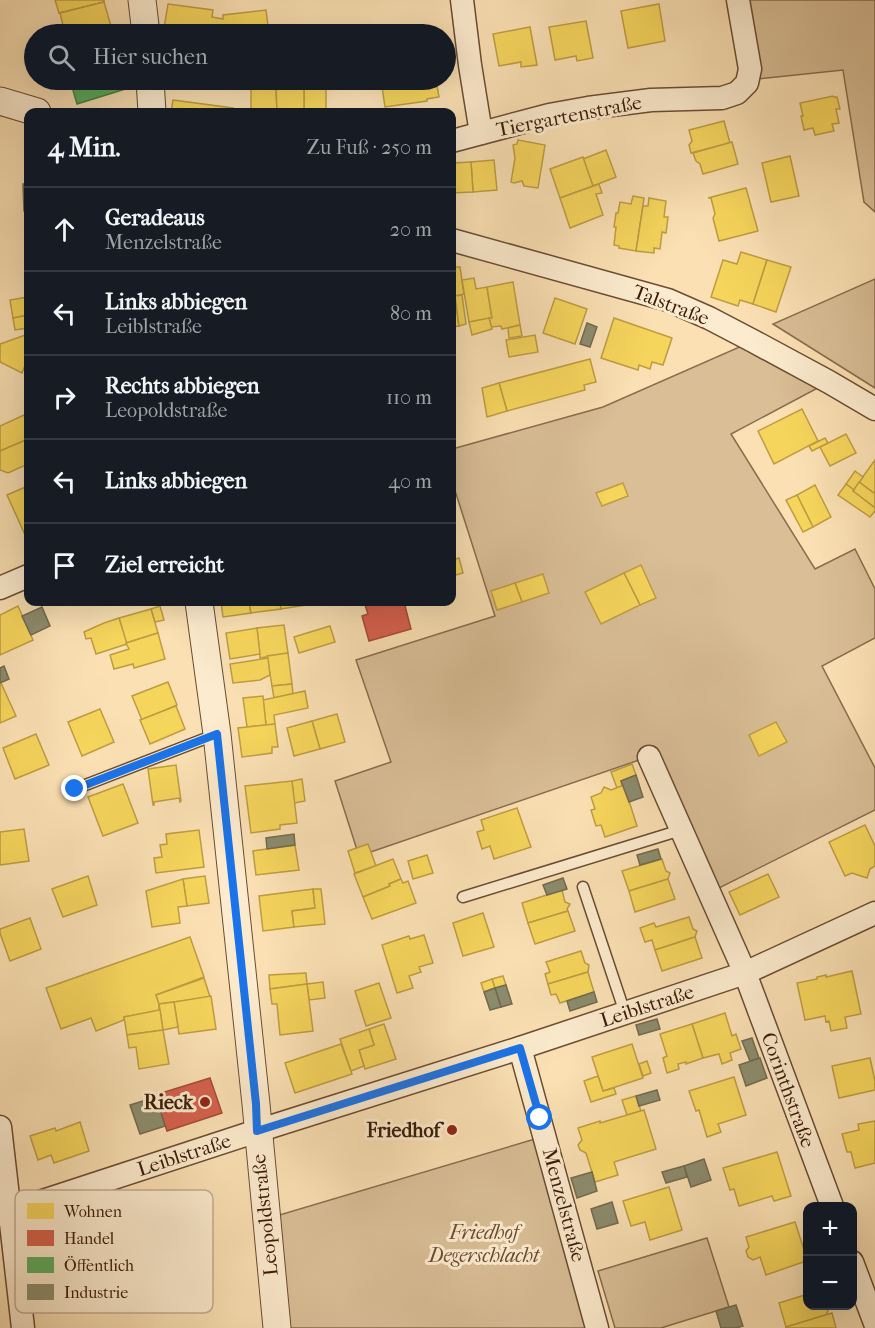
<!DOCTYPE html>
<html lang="de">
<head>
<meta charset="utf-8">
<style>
	body { margin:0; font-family:"IM FELL French Canon",serif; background:#242831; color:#f1f3f6 }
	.controls { position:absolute; right:18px; bottom:18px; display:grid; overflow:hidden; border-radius:12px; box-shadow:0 6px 24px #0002 }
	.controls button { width:54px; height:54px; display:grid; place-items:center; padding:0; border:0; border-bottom:2px solid #363941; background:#171b24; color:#f1f3f6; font:30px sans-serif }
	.stop { position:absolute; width:18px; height:18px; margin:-14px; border:4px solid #1a73e8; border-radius:50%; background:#fff }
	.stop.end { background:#1a73e8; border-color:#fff; box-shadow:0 2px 6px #0008 }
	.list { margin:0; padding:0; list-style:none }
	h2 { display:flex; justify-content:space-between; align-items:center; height:78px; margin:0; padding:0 24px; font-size:26px }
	h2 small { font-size:20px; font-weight:400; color:#9ea1a6 }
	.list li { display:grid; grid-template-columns:39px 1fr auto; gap:18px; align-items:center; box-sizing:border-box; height:84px; padding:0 24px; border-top:2px solid #363941 }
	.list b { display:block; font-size:22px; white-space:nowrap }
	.list p { margin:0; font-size:20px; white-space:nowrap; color:#9ea1a6 }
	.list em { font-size:20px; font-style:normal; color:#9ea1a6 }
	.icon { flex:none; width:33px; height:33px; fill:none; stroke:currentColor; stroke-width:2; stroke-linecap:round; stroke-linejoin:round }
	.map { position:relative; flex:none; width:875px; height:1328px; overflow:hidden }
	.search { position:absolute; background:#171b24; box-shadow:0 6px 24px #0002; left:24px; top:24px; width:432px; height:66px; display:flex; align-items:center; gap:15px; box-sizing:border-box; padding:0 21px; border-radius:33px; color:#9ea1a6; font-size:22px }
	.panel { position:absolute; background:#171b24; box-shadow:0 6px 24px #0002; left:24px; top:108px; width:432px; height:498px; border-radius:12px }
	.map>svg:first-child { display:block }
</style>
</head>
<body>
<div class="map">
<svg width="875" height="1328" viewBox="0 0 875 1328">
	<rect width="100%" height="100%" fill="#fae0b3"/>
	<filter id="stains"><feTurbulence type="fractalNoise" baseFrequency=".00333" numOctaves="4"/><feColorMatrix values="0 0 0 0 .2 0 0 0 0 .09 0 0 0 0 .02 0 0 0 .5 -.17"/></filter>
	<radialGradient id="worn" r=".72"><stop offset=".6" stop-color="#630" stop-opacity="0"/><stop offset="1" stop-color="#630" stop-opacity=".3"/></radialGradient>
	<!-- green -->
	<g fill="#d9be96" stroke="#8a6c4e" stroke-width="1.5">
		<polygon points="745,0 875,0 875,212 864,202 843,70 758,79"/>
		<polygon points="875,279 875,388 773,324"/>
		<polygon points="753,341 829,382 731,434 815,569 855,549 875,589 875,638 822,666 875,768 875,810 709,893 648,757 359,856 335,781 391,762 356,660 495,616 452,481 452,449 603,407"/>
		<polygon points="545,1136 597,1328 277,1328 266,1219"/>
		<polygon points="707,1238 729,1307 661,1328 615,1328 598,1271"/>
	</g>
	<!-- homes -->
	<g fill="#f6d55c" stroke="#be9d42" stroke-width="1.5">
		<polygon points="55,0 104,0 104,2 59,13"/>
		<polygon points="104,2 112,30 93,34 65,34 60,13"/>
		<polygon points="168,4 213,10 212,17 223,19 223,15 266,10 269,34 163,34"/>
		<polygon points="659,4 665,41 628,48 621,11"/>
		<polygon points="586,21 593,58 577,61 576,56 555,60 549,27"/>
		<polygon points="530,27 537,65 521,67 521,62 499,66 493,34"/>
		<polygon points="381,80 436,80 439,97 427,99 427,101 385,107"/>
		<polygon points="273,85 278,85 278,87 276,87 277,112 251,112 251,87 273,87"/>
		<polygon points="326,86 326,112 304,112 304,87"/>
		<polygon points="276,87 304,87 304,112 277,112"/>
		<polygon points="833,96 834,97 837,97 840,109 836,109 839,123 832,124 834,131 815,135 813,128 804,130 801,116 803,116 800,103"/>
		<polygon points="173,100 233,108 233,112 171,112"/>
		<polygon points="724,121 730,143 691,153 689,145 692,141 689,130"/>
		<polygon points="518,140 545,145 538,188 524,186 522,181 514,183 511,182 515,158 513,145 517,144"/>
		<polygon points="732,142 738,164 703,174 700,164 696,161 693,153"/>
		<polygon points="606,150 616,177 593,186 583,159"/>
		<polygon points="790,156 799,196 771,202 762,163"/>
		<polygon points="583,157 593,186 560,198 550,169"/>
		<polygon points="494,160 497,190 473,192 471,162"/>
		<polygon points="471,162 473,192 452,193 452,163"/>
		<polygon points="599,184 602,193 596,194 603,215 570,228 560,198"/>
		<polygon points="746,188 758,231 719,241 713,218 715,214 711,198 708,198"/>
		<polygon points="633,196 644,198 636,251 619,248 619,246 614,245 616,227 614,227 616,213 618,213 620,202 631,204"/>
		<polygon points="649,198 666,201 664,217 668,217 666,233 662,232 660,249 654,248 654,253 636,251 643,206 648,206"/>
		<polygon points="741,252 767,260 753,304 740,300 738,306 711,297 723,260 737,264"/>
		<polygon points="767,260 791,267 776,312 753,304"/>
		<polygon points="452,267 460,267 464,294 455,296 454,290 452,290"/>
		<polygon points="474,278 476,289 487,287 492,318 469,322 462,280"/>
		<polygon points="513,282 520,325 502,329 501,326 491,327 489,318 492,318 487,287"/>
		<polygon points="452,290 454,290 459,326 452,327"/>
		<polygon points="462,295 466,324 459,326 455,296"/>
		<polygon points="28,297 28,315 13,318 10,300"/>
		<polygon points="555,298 587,309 575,344 543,333"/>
		<polygon points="28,315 28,328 15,330 13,318"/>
		<polygon points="489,318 492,329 472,335 469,322"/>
		<polygon points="614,318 672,338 663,365 652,362 650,369 639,365 638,370 601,358"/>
		<polygon points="520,325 522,336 509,338 508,328"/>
		<polygon points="28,334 28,362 26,363 22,373 0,362 0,344"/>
		<polygon points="535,335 538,352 509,357 506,340"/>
		<polygon points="590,359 596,382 584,385 585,390 507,411 499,383"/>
		<polygon points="499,383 507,411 487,417 482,388"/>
		<polygon points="802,409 818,441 774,464 758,431"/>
		<polygon points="24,415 28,426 28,439 0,451 0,426"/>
		<polygon points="846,434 856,453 830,466 820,447"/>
		<polygon points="825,438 828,443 812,451 809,446"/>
		<polygon points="28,439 28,464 8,473 0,470 0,451"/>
		<polygon points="875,460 875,494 859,482"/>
		<polygon points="855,471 863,477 854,490 846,484"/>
		<polygon points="859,482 875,494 875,508 853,491"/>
		<polygon points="623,483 628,496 602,506 596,493"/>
		<polygon points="846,484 854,490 853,491 875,508 875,511 870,517 838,495"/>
		<polygon points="815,485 831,517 813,527 797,495"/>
		<polygon points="28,486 28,536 26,537 7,495"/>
		<polygon points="797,495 813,527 803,532 786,500"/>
		<polygon points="459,558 463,573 452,576 452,560"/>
		<polygon points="641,565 656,598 640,605 624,573"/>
		<polygon points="624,573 640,605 601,624 585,592"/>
		<polygon points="543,574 549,593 522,602 515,583"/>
		<polygon points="515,583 522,602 497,610 491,591"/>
		<polygon points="221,602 249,602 251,613 223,617"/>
		<polygon points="249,602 280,602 281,609 251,613"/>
		<polygon points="280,602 319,602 319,603 281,609"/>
		<polygon points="18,606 33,640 0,655 0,615"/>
		<polygon points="160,606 164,620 155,622 151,609"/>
		<polygon points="151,609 158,633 126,643 119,618"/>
		<polygon points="119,618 127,644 96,654 91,638 86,639 84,632 104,623"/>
		<polygon points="284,625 288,653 260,658 257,628"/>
		<polygon points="330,626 335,642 299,653 294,637"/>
		<polygon points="257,628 260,654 230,659 226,633"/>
		<polygon points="158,633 165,659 134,668 133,664 114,669 110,655 129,649 126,643"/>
		<polygon points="288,653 292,684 272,686 267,656"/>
		<polygon points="268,658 270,675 260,680 233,683 230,664"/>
		<polygon points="168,682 177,705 142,720 132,696"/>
		<polygon points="0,683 1,683 16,716 0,723"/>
		<polygon points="292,684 293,694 274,698 272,686"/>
		<polygon points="305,691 308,708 274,715 275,724 266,725 263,700"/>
		<polygon points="263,696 266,725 247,727 243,698"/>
		<polygon points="176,706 185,729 150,744 140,720"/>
		<polygon points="100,709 114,742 82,756 68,722"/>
		<polygon points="337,714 345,742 320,749 312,721"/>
		<polygon points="312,721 320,749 294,756 287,728"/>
		<polygon points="776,722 787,742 759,756 749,735"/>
		<polygon points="275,724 278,747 272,747 272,753 242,757 238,728"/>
		<polygon points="36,734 49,765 15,779 3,748"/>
		<polygon points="632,764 636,775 621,781 622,786 617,788 611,772"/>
		<polygon points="176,765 181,801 180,802 179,798 154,802 154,805 153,805 148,769"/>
		<polygon points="302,779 305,801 294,803 292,781"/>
		<polygon points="292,781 297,823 280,825 280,829 251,833 245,786"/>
		<polygon points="123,784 138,823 103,836 88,797"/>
		<polygon points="624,785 637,826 605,837 601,825 596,826 591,810 595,809 591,797 601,793 604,787 611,790"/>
		<polygon points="517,808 531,847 494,859 490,846 482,849 477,832 484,830 481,820"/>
		<polygon points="865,825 875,846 875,866 870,869 867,878 852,873 845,876 829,842"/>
		<polygon points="24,829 29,861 0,865 0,832"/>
		<polygon points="199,830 204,867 156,873 154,858 162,857 160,845 167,844 166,834"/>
		<polygon points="368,844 376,866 355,873 348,851"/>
		<polygon points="295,845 299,870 256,875 253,851"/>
		<polygon points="427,855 433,873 413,879 408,861"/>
		<polygon points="393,859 401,879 389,884 390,886 363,897 354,874"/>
		<polygon points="662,859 666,871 670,873 668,879 629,891 622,871"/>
		<polygon points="768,874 779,897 740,915 729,892"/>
		<polygon points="88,876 97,905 63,917 52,889"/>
		<polygon points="205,876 209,903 187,906 183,879"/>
		<polygon points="183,879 187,906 178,907 180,923 152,927 146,891"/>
		<polygon points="401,879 403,883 408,881 416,903 372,919 363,897 390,886 389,884"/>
		<polygon points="668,879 675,899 635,912 629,891"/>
		<polygon points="313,889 315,908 292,911 294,927 263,931 259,896"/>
		<polygon points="313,889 321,889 325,924 294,927 292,911 315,908"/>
		<polygon points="562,890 565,902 570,904 567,909 568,911 528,923 522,903"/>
		<polygon points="568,911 575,931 535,944 528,923"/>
		<polygon points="483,913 494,947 463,956 453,923"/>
		<polygon points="689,917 693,929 697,931 695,937 655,950 652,940 645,942 640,928 654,923 656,927"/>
		<polygon points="30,918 41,949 10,961 0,933 0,929"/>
		<polygon points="424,935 433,963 419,967 421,972 409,976 413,988 397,993 382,945 409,936 410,939"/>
		<polygon points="190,937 204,977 156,995 159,1004 159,1011 124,1017 124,1020 96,1031 91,1018 61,1029 46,988"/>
		<polygon points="695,937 702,958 662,971 655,950"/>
		<polygon points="581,951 585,963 589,965 588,972 548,984 545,974 550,972 546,962"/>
		<polygon points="852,971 861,1014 845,1017 847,1028 831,1031 829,1021 826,1022 825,1016 805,1020 797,983 817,979 817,977 826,975 826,977"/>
		<polygon points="588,972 594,992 560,1003 556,994 551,995 548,984"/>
		<polygon points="306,973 307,984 270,989 269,975"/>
		<polygon points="503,976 506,985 495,988 492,979"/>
		<polygon points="204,978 210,997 159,1004 156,995"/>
		<polygon points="492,979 495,988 484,992 481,983"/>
		<polygon points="323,982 325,998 309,1000 307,984"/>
		<polygon points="379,983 391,1018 366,1026 355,991"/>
		<polygon points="307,984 313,1031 280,1035 277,1004 272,1004 270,989"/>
		<polygon points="211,996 216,1029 179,1034 174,1002"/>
		<polygon points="174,1002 178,1027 163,1030 159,1004"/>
		<polygon points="159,1010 160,1010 163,1030 127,1035 124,1017"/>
		<polygon points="725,1013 732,1036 736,1034 741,1049 730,1053 732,1060 722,1064 719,1054 703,1058 692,1024"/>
		<polygon points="384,1024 396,1059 365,1069 359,1050 374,1045 369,1029"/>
		<polygon points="692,1024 703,1058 686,1064 686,1062 678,1064 679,1069 667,1073 663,1058 667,1056 660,1034"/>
		<polygon points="369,1029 374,1045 359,1050 364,1066 351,1071 340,1039"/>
		<polygon points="163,1030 169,1064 139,1069 136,1047 129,1048 127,1035"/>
		<polygon points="341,1044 352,1074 295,1093 285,1063"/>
		<polygon points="632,1044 643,1078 603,1091 592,1057"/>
		<polygon points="870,1058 875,1081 875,1090 839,1098 832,1066"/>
		<polygon points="647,1061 651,1073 643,1076 639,1064"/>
		<polygon points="598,1076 603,1091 614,1088 616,1094 591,1102 584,1081"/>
		<polygon points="734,1077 746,1115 718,1124 721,1132 707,1137 699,1110 696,1111 689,1091"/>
		<polygon points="636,1096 641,1111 627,1115 622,1100"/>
		<polygon points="644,1110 656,1149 614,1162 618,1175 595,1182 586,1153 580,1150 578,1145 582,1140 578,1128 600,1121 600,1123"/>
		<polygon points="875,1121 875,1163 855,1168 851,1152 847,1152 842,1134 859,1130 858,1124"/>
		<polygon points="80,1122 89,1151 54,1163 51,1155 38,1160 30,1136 55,1128 56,1131"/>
		<polygon points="777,1152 791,1196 774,1201 772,1196 739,1206 734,1189 730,1190 723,1168"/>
		<polygon points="669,1187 682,1230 650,1240 645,1222 631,1226 623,1201"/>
		<polygon points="795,1222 808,1262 806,1261 766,1275 760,1257 753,1260 748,1257 746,1251 749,1247 746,1237"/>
		<polygon points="808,1294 808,1306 827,1306 828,1311 826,1315 786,1327 779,1303"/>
		<polygon points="832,1313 836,1328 786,1328 786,1327"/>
	</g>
	<!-- shops -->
	<g fill="#d6604d" stroke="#a74b38" stroke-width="1.5">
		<polygon points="354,602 411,602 411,604 405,606 411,629 369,641 362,616 368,614 364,602 354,604"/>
		<polygon points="210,1078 222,1113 167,1131 155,1095"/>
	</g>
	<!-- public -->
	<polygon fill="#5aae61" stroke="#508246" stroke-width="1.5" points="70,80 130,80 132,87 77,104"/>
	<!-- industry -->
	<g fill="#8c8c6e" stroke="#736a4f" stroke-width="1.5">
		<polygon points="28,183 28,211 24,211 23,184"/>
		<polygon points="587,323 597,327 590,347 580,344"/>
		<polygon points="42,607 50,626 31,635 22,616"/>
		<polygon points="4,666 9,679 0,683 0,668"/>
		<polygon points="636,775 643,797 629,802 621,781"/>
		<polygon points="294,834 295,845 267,849 266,838"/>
		<polygon points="658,849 661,859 640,865 637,855"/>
		<polygon points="563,878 567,889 547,895 543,885"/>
		<polygon points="506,985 512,1004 501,1007 495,988"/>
		<polygon points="495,988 501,1007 490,1010 484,992"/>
		<polygon points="594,992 597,1002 570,1011 567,1001"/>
		<polygon points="657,1019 660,1029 639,1035 636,1025"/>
		<polygon points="752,1038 759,1058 750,1061 742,1041"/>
		<polygon points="760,1058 767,1078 746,1086 739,1065"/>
		<polygon points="657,1090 660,1100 639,1106 636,1096"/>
		<polygon points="156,1097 165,1126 140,1134 130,1105"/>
		<polygon points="704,1159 711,1180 691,1187 684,1166"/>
		<polygon points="684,1166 687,1177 666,1183 662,1172"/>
		<polygon points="592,1172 597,1191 577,1198 571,1178"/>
		<polygon points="612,1202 618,1223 597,1229 591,1209"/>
		<polygon points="736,1305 743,1326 736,1328 721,1328 716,1311"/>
	</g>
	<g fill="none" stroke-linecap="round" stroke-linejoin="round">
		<!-- service casing -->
		<g stroke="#6a4c32" stroke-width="13">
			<g id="service">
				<polyline points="75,789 217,734"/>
				<polyline points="583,887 625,1013"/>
				<polyline points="463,897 681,830"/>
			</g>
		</g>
		<!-- minor casing -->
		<g stroke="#6a4c32" stroke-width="25">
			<g id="minor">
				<polyline points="462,0 470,65 481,133"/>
				<polyline points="452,141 549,115 588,108 651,100 722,98 737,93 747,83 750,69 738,0"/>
				<polyline points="452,240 668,300 709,318 753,341 829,382 875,409"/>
				<polyline points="0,588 28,576"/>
				<polyline points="649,757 745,973 832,1206"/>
				<polyline points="520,1048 597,1328"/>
				<polyline points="0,1127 23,1328"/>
				<polyline points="0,1215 257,1131 520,1048 745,973 875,913"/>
				<polyline points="852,1262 875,1323"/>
			</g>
		</g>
		<!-- tertiary casing -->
		<g stroke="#6a4c32" stroke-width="29">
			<g id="tertiary">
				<polyline points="142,0 146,34"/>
				<polyline points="150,80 152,112"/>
				<polyline points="0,101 37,112"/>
				<polyline points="199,602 217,734 256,1104 277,1328"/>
			</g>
		</g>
		<!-- service -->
		<use href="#service" stroke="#fcebce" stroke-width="10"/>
		<!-- minor -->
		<use href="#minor" stroke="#fcebce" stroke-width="22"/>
		<!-- tertiary -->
		<use href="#tertiary" stroke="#fcebce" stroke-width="27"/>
	</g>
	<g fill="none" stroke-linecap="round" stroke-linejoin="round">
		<!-- route -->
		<polyline stroke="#1a73e8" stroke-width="8" points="75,789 217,734 256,1104 257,1131 520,1048 540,1118"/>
	</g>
	<!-- markers -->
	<g fill="#8f2418" stroke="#fcebce" stroke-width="2">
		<circle cx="205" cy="1102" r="6"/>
		<circle cx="452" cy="1130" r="6"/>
	</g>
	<g text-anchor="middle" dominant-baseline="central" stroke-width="6" stroke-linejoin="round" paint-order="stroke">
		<!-- street labels -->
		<g font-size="20" fill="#3a1a07" stroke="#fcebce">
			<text transform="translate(569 116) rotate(-11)">Tiergartenstraße</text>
			<text transform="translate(671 305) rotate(21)">Talstraße</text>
			<text transform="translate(647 1006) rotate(-18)">Leiblstraße</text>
			<text transform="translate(788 1090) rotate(70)">Corinthstraße</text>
			<text transform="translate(184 1155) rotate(-18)">Leiblstraße</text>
			<text transform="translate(564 1205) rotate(75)">Menzelstraße</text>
			<text transform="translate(265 1215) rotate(-96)">Leopoldstraße</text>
		</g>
		<!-- poi labels -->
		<g font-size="20" font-weight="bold" fill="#3a1a07" stroke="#fcebce" text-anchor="end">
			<text x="193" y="1102">Rieck</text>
			<text x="440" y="1130">Friedhof</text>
		</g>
		<!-- park labels -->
		<g font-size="20" font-style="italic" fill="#6a4b32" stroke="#fcebce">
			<text x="484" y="1232">Friedhof<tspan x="484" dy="23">Degerschlacht</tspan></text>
		</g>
	</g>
	<!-- legend -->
	<rect x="15" y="1190" width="198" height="123" rx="9" fill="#fcebce" stroke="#c2ac92" stroke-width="1.5"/>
	<rect x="27" y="1203" width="27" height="16" fill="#f6d55c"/>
	<rect x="27" y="1230" width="27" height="16" fill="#d6604d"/>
	<rect x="27" y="1257" width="27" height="16" fill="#5aae61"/>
	<rect x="27" y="1284" width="27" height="16" fill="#8c8c6e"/>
	<g font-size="16" fill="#3a1a07">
		<text x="64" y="1217">Wohnen</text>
		<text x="64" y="1244">Handel</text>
		<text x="64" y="1271">Öffentlich</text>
		<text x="64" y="1298">Industrie</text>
	</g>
	<rect width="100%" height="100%" filter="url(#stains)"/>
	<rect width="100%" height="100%" fill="url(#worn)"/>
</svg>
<div class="controls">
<button>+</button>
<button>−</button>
</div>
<div class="stop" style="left:540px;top:1118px"></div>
<div class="stop end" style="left:75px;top:789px"></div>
<div class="search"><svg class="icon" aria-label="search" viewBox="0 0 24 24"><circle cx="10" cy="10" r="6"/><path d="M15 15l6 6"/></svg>Hier suchen</div>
<section class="panel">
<h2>4 Min.<small>Zu Fuß · 250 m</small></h2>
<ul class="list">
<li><svg class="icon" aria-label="ahead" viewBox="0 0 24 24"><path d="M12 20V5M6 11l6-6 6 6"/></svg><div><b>Geradeaus</b><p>Menzelstraße</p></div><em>20 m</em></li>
<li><svg class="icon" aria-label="left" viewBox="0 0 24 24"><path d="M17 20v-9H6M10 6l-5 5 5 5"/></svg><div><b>Links abbiegen</b><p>Leiblstraße</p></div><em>80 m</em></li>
<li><svg class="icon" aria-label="right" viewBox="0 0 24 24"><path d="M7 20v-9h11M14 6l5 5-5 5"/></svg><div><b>Rechts abbiegen</b><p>Leopoldstraße</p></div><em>110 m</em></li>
<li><svg class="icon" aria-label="left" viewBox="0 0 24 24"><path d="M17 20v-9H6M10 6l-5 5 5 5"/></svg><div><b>Links abbiegen</b></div><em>40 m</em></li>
<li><svg class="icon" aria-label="arrive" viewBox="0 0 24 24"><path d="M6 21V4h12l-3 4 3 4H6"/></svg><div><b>Ziel erreicht</b></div></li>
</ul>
</section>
</div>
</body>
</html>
